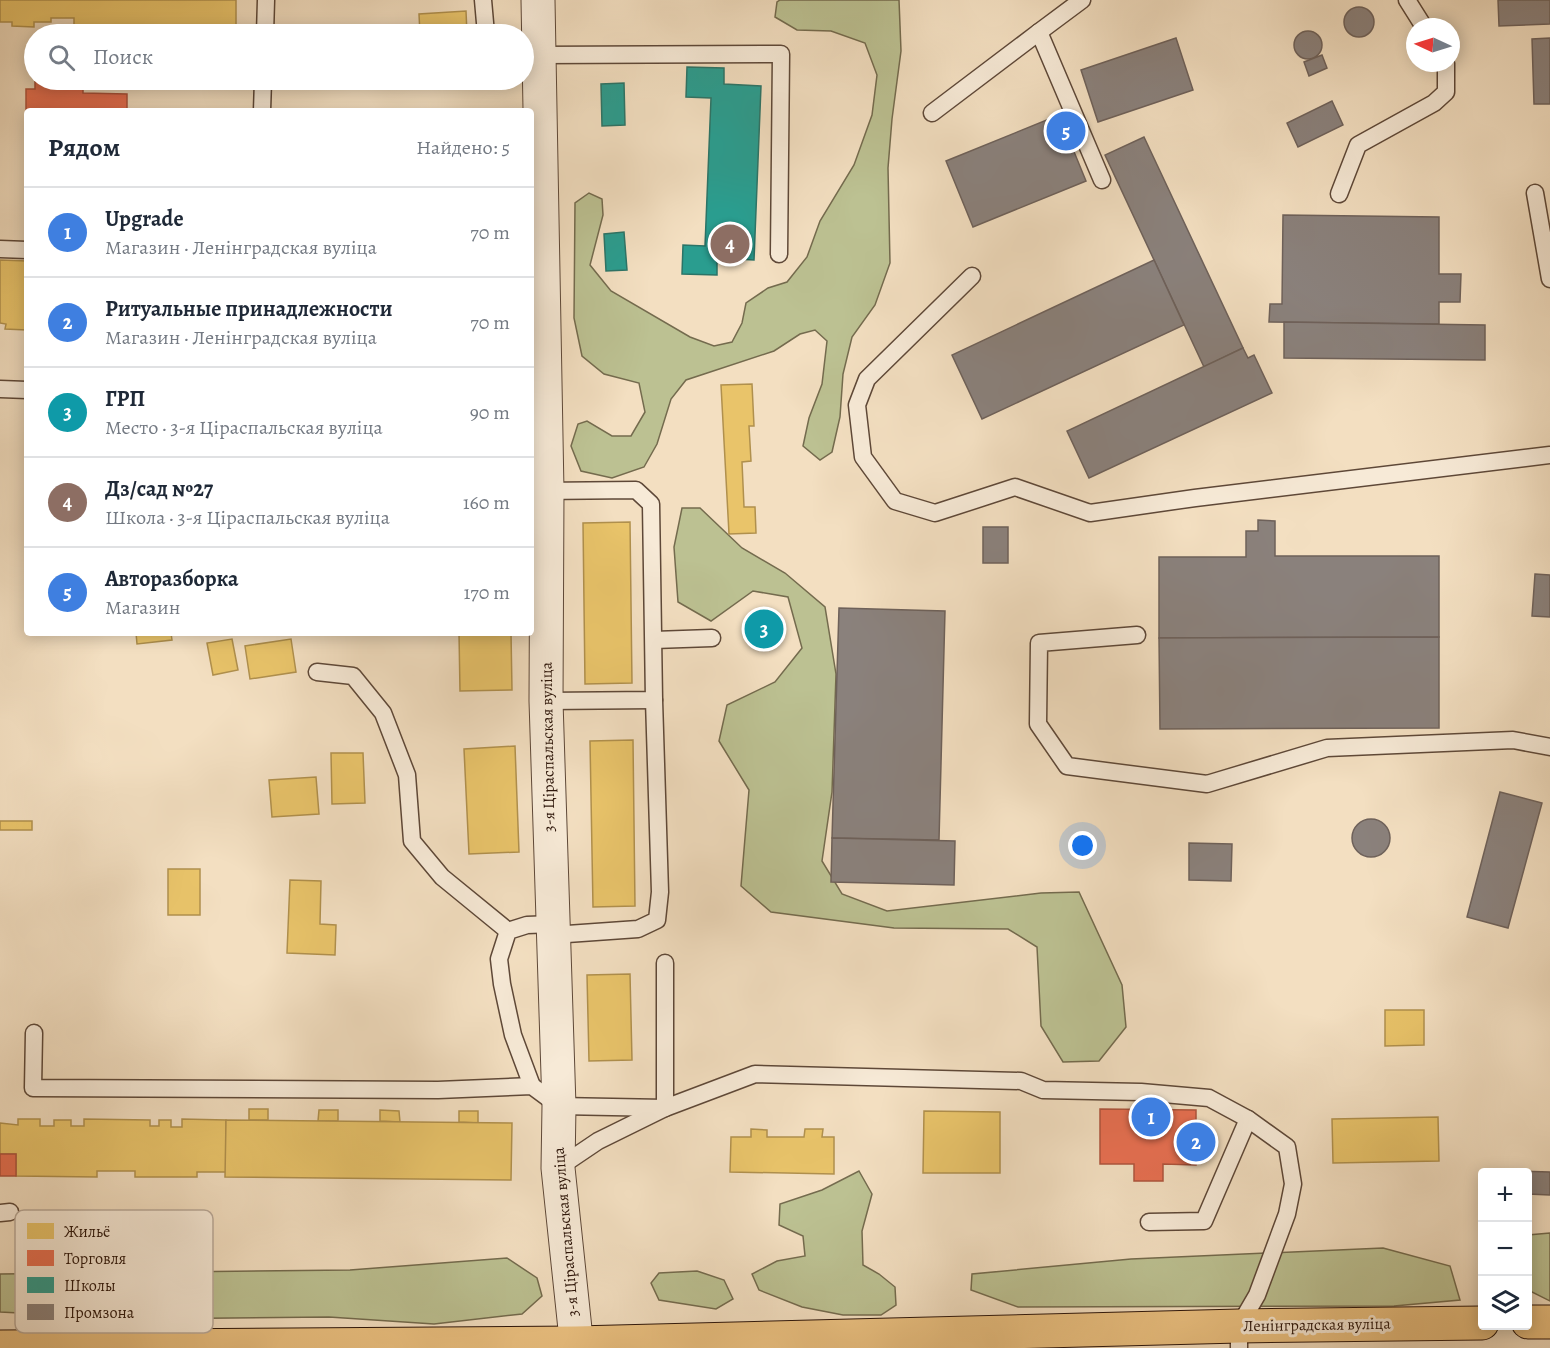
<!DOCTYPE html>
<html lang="ru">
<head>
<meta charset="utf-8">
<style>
	body { margin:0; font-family:Alegreya,serif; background:#f2f2f3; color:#1f2937 }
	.controls { position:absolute; right:18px; bottom:18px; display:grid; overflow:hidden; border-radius:6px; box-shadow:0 3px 15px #0003 }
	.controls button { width:54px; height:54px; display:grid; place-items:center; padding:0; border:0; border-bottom:2px solid #e0e1e3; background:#fff; color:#1f2937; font:30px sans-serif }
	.compass { position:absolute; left:1406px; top:18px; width:54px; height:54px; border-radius:50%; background:#fff; box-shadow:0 3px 15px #0003; rotate:274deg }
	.you { position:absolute; left:1083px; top:846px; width:21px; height:21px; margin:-15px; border:4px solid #fff; border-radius:50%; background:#1a73e8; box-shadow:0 0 0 9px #1a73e833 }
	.badge { display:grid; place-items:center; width:39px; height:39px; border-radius:50%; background:#0b8043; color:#fff; font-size:20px; font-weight:700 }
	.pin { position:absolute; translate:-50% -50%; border:3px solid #fff; box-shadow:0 2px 6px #0006 }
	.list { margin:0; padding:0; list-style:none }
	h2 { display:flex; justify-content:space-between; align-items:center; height:78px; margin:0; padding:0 24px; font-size:26px }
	h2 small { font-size:20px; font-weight:400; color:#747a83 }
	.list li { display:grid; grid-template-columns:39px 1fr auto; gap:18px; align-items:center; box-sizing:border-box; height:90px; padding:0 24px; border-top:2px solid #e0e1e3 }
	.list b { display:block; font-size:22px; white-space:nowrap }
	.list p { margin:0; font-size:20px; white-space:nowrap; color:#747a83 }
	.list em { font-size:20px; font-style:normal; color:#747a83 }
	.icon { flex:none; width:33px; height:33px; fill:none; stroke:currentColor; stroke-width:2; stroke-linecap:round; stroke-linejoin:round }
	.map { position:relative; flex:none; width:1550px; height:1348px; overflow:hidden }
	.search { position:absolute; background:#fff; box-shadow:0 3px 15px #0003; left:24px; top:24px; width:510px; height:66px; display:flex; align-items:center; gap:15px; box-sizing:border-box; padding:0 21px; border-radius:33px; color:#747a83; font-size:22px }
	.panel { position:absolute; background:#fff; box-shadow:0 3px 15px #0003; left:24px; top:108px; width:510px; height:528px; border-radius:6px }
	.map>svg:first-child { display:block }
</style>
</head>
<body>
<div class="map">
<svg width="1550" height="1348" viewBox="0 0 1550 1348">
	<rect width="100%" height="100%" fill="#f3dfc1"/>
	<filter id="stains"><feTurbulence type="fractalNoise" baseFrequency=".00333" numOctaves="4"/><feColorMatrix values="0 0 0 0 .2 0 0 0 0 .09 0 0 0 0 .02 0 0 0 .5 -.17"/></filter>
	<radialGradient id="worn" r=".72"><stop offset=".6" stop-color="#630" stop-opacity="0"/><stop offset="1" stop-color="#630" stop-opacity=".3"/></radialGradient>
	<!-- green -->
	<g fill="#bcc192" stroke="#746b4e" stroke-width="1.5">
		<polygon points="780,0 899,0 901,51 892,119 888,168 890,263 875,305 852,337 843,374 840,417 832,452 820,460 803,446 809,418 822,384 827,341 815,330 800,334 774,351 686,380 671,399 657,444 644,467 612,478 581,471 571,446 578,424 587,421 612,436 631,436 645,412 639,383 604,374 582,356 574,318 575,203 589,193 602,199 603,215 590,265 611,291 690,337 714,346 732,342 742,323 746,303 768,288 787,282 807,257 820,221 854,165 872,115 877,75 865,43 831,31 797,30 775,17 777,2"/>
		<polygon points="682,508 700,508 742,548 785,573 825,607 836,674 832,792 822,861 842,894 887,911 1041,893 1079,892 1122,985 1126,1027 1099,1061 1063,1062 1041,1026 1037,947 1008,929 894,928 771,912 741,886 749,790 719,741 727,705 775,682 802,648 788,597 753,591 711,621 678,602 674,547"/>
		<polygon points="859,1171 872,1194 862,1231 863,1265 879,1274 895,1287 896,1305 881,1315 843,1315 802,1307 759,1290 752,1274 777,1261 805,1256 803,1236 779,1225 780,1204 822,1190"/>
		<polygon points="1550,1233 1550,1301 1528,1290 1528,1235"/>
		<polygon points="1383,1248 1450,1266 1460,1300 1394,1306 1018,1307 971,1290 972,1274 1131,1259"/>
		<polygon points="507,1258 537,1278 542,1296 522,1314 434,1324 329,1317 134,1319 0,1312 0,1274 350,1270"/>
		<polygon points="697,1271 724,1280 733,1299 716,1309 659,1300 651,1283 659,1273"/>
	</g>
	<!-- homes -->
	<g fill="#e9c46a" stroke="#b0904d" stroke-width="1.5">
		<polygon points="0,0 236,0 236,34 74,34 74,18 51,18 51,22 34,22 34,27 12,26 12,22 0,22"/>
		<polygon points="466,11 467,34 420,34 419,14"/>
		<polygon points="0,260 27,261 27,330 5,329 6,324 0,323"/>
		<polygon points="752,384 754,426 749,426 751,461 742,462 744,507 755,507 756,533 729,534 721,385"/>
		<polygon points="630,522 632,683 585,684 583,523"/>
		<polygon points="757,622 769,622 770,636 758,637"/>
		<polygon points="136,633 171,633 172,640 137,644"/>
		<polygon points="459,633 511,633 512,690 460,691"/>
		<polygon points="232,639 238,670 213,675 207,643"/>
		<polygon points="291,639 296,672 250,679 245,646"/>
		<polygon points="633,740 635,906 593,907 590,741"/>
		<polygon points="515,746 519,852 469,854 464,749"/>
		<polygon points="331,753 363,753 365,803 332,804"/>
		<polygon points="316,777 319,814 272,817 269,780"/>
		<rect x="0" y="821" width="32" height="9"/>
		<rect x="168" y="869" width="32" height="46"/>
		<polygon points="290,880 321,881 320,924 336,925 335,955 287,953"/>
		<polygon points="630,974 632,1060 589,1061 587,975"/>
		<polygon points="1385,1010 1424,1010 1424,1045 1385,1046"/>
		<rect x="249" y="1109" width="19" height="11"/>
		<polygon points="319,1110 338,1110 338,1121 318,1121"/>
		<polygon points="380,1110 399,1111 400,1122 380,1121"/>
		<polygon points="459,1111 478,1111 478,1123 459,1122"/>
		<polygon points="924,1111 1000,1112 1000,1173 923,1173"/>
		<polygon points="1438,1117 1439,1161 1333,1163 1332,1119"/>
		<polygon points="18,1119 40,1119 40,1126 54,1126 54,1120 71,1120 71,1126 84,1126 84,1119 150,1120 150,1126 159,1126 159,1120 171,1120 171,1127 182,1127 182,1119 226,1120 226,1172 197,1172 197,1177 135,1177 135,1171 97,1171 97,1177 16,1176 16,1154 0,1154 0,1123 18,1125"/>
		<polygon points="226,1120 512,1123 511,1180 225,1177"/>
		<polygon points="751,1129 767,1130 767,1137 804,1137 805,1129 823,1129 822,1137 834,1137 834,1174 730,1172 731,1137 751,1137"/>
	</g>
	<!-- shops -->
	<g fill="#e76f51" stroke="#af543c" stroke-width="1.5">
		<polygon points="35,80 83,80 83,93 127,94 127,111 27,111 26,160 26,89 35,89"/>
		<polygon points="1100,1109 1196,1110 1196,1165 1163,1164 1163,1181 1134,1181 1134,1164 1100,1164"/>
		<rect x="0" y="1154" width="16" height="22"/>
	</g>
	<!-- schools -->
	<g fill="#2a9d8f" stroke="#2b7467" stroke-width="1.5">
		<polygon points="687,67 724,68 724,84 761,86 754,260 717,258 717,275 682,274 683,245 705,246 711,98 686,97"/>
		<polygon points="624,83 625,125 602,126 601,84"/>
		<polygon points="624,232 627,270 606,271 604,234"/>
	</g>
	<!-- industry -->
	<g fill="#8a817c" stroke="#6e615a" stroke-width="1.5">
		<polygon points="1498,0 1550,0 1550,24 1499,26"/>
		<circle cx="1359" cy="22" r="15"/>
		<circle cx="1308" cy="45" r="14"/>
		<polygon points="1176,38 1193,90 1098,122 1081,70"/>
		<polygon points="1550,38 1550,104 1534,104 1532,39"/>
		<polygon points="1322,55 1327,68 1309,76 1304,62"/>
		<polygon points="1332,101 1343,125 1298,147 1287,123"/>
		<polygon points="1059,115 1086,181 973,227 946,161"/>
		<polygon points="1144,137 1243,348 1204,367 1105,155"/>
		<polygon points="1283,215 1439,217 1439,274 1461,274 1460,302 1439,302 1439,324 1269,322 1270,304 1282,304"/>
		<polygon points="1154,260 1184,325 982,419 952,355"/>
		<polygon points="1284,322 1485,325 1485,360 1284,358"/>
		<polygon points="1243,348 1248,358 1254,355 1272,393 1089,478 1067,431"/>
		<polygon points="1258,520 1275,521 1275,556 1439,556 1439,637 1159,638 1159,557 1246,557 1246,531 1258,531"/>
		<rect x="983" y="527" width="25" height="36"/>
		<polygon points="1535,574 1550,575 1550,617 1532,616"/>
		<polygon points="839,608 945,611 939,840 832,838"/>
		<polygon points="1439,637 1439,728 1160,729 1159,638"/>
		<polygon points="1500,792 1542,803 1508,928 1467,917"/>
		<circle cx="1371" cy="838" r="19"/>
		<polygon points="832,838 955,841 954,885 831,882"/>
		<polygon points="1189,843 1232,844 1231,881 1189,880"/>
		<polygon points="1510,1171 1550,1172 1550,1195 1528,1194 1528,1172 1510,1172"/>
	</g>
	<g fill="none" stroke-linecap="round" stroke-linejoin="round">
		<!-- service casing -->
		<g stroke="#5e4838" stroke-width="19">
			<g id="service">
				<polyline points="483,0 486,34"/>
				<polyline points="1082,0 1039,32 1102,180"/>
				<polyline points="1407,0 1424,27"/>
				<polyline points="265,34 266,0"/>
				<polyline points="539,55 781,54 779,254"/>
				<polyline points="262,111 263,80"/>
				<polyline points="932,113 1039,32"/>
				<polyline points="1535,193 1550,279"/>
				<polyline points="1339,194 1358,145 1434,103 1446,92 1446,63"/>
				<polyline points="0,249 27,250"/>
				<polyline points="972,276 867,379 857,405 863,457 895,501 935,513 1015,487 1090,513 1195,498 1550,455"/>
				<polyline points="0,389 27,390"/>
				<polyline points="541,491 636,490 651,504 654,700 546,701"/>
				<polyline points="1137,635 1039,643 1038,724 1067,766 1207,784 1327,748 1513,740 1550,747"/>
				<polyline points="654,640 712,638"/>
				<polyline points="317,672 353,676 383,713 407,775 412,841 442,877 508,931"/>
				<polyline points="553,935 638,929 657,920 660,892 654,700"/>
				<polyline points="34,1033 33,1088 438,1090 532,1086 559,1106 665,1108 755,1074 1021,1081 1043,1090 1141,1092 1209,1098 1248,1119"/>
				<polyline points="532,1086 513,1035 502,984 499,959 508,931 527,925 553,924"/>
				<polyline points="558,1168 598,1141 665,1108 665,963"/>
				<polyline points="0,1213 10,1212"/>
				<polyline points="1149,1222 1204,1221 1248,1119 1287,1147 1293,1184 1287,1214 1257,1295 1239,1326 1239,1348"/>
			</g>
		</g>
		<!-- minor casing -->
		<g stroke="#5e4838" stroke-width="35">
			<polyline id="minor" points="538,0 547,491 546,701 559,1106 558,1168 577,1348"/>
		</g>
		<!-- primary casing -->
		<g stroke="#2c150a" stroke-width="35">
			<g id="primary">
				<polyline points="1528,1322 1550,1322"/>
				<polyline points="0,1347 576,1343 1239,1326 1482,1323"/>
			</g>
		</g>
		<!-- service -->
		<use href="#service" stroke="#f7ead7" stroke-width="16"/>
		<!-- minor -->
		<use href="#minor" stroke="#f7ead7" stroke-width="33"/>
		<!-- primary -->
		<use href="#primary" stroke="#eac080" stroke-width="33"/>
	</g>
	<g text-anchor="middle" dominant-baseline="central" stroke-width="6" stroke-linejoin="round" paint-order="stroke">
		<!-- street labels -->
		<g font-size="16" fill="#2c150a" stroke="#f7ead7">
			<text transform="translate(548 747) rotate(-91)">3-я Ціраспальская вуліца</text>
			<text transform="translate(566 1232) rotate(-95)">3-я Ціраспальская вуліца</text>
			<text transform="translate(1317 1325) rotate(-1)">Ленінградская вуліца</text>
		</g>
	</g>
	<!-- legend -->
	<rect x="15" y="1210" width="198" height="123" rx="9" fill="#f7ead7" stroke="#baaa9a" stroke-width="1.5"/>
	<rect x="27" y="1223" width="27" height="16" fill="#e9c46a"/>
	<rect x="27" y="1250" width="27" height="16" fill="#e76f51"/>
	<rect x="27" y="1277" width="27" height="16" fill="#2a9d8f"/>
	<rect x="27" y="1304" width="27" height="16" fill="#8a817c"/>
	<g font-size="16" fill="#2c150a">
		<text x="64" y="1237">Жильё</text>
		<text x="64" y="1264">Торговля</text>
		<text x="64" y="1291">Школы</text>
		<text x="64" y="1318">Промзона</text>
	</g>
	<rect width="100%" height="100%" filter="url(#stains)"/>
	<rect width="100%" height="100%" fill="url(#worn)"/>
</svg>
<div class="controls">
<button>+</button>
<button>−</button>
<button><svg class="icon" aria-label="layers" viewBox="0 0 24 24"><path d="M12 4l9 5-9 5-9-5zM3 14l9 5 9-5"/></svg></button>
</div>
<svg class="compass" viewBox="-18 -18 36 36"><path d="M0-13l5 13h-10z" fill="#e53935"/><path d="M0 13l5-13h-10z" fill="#747a83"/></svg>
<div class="you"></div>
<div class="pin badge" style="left:1151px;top:1117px;background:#3f7fe0">1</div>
<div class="pin badge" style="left:1196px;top:1142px;background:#3f7fe0">2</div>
<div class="pin badge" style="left:764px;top:629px;background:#0f9aa8">3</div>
<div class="pin badge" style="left:730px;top:244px;background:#8d6e63">4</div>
<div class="pin badge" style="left:1066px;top:131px;background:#3f7fe0">5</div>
<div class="search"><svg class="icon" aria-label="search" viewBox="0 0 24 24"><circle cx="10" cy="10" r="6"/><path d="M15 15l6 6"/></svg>Поиск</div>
<section class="panel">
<h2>Рядом<small>Найдено: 5</small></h2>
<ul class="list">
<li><span class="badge" style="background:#3f7fe0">1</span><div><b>Upgrade</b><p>Магазин · Ленінградская вуліца</p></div><em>70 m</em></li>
<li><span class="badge" style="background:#3f7fe0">2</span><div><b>Ритуальные принадлежности</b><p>Магазин · Ленінградская вуліца</p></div><em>70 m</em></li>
<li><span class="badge" style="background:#0f9aa8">3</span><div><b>ГРП</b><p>Место · 3-я Ціраспальская вуліца</p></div><em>90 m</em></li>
<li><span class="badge" style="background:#8d6e63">4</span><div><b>Дз/сад №27</b><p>Школа · 3-я Ціраспальская вуліца</p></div><em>160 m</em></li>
<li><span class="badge" style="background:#3f7fe0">5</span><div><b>Авторазборка</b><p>Магазин</p></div><em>170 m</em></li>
</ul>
</section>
</div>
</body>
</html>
